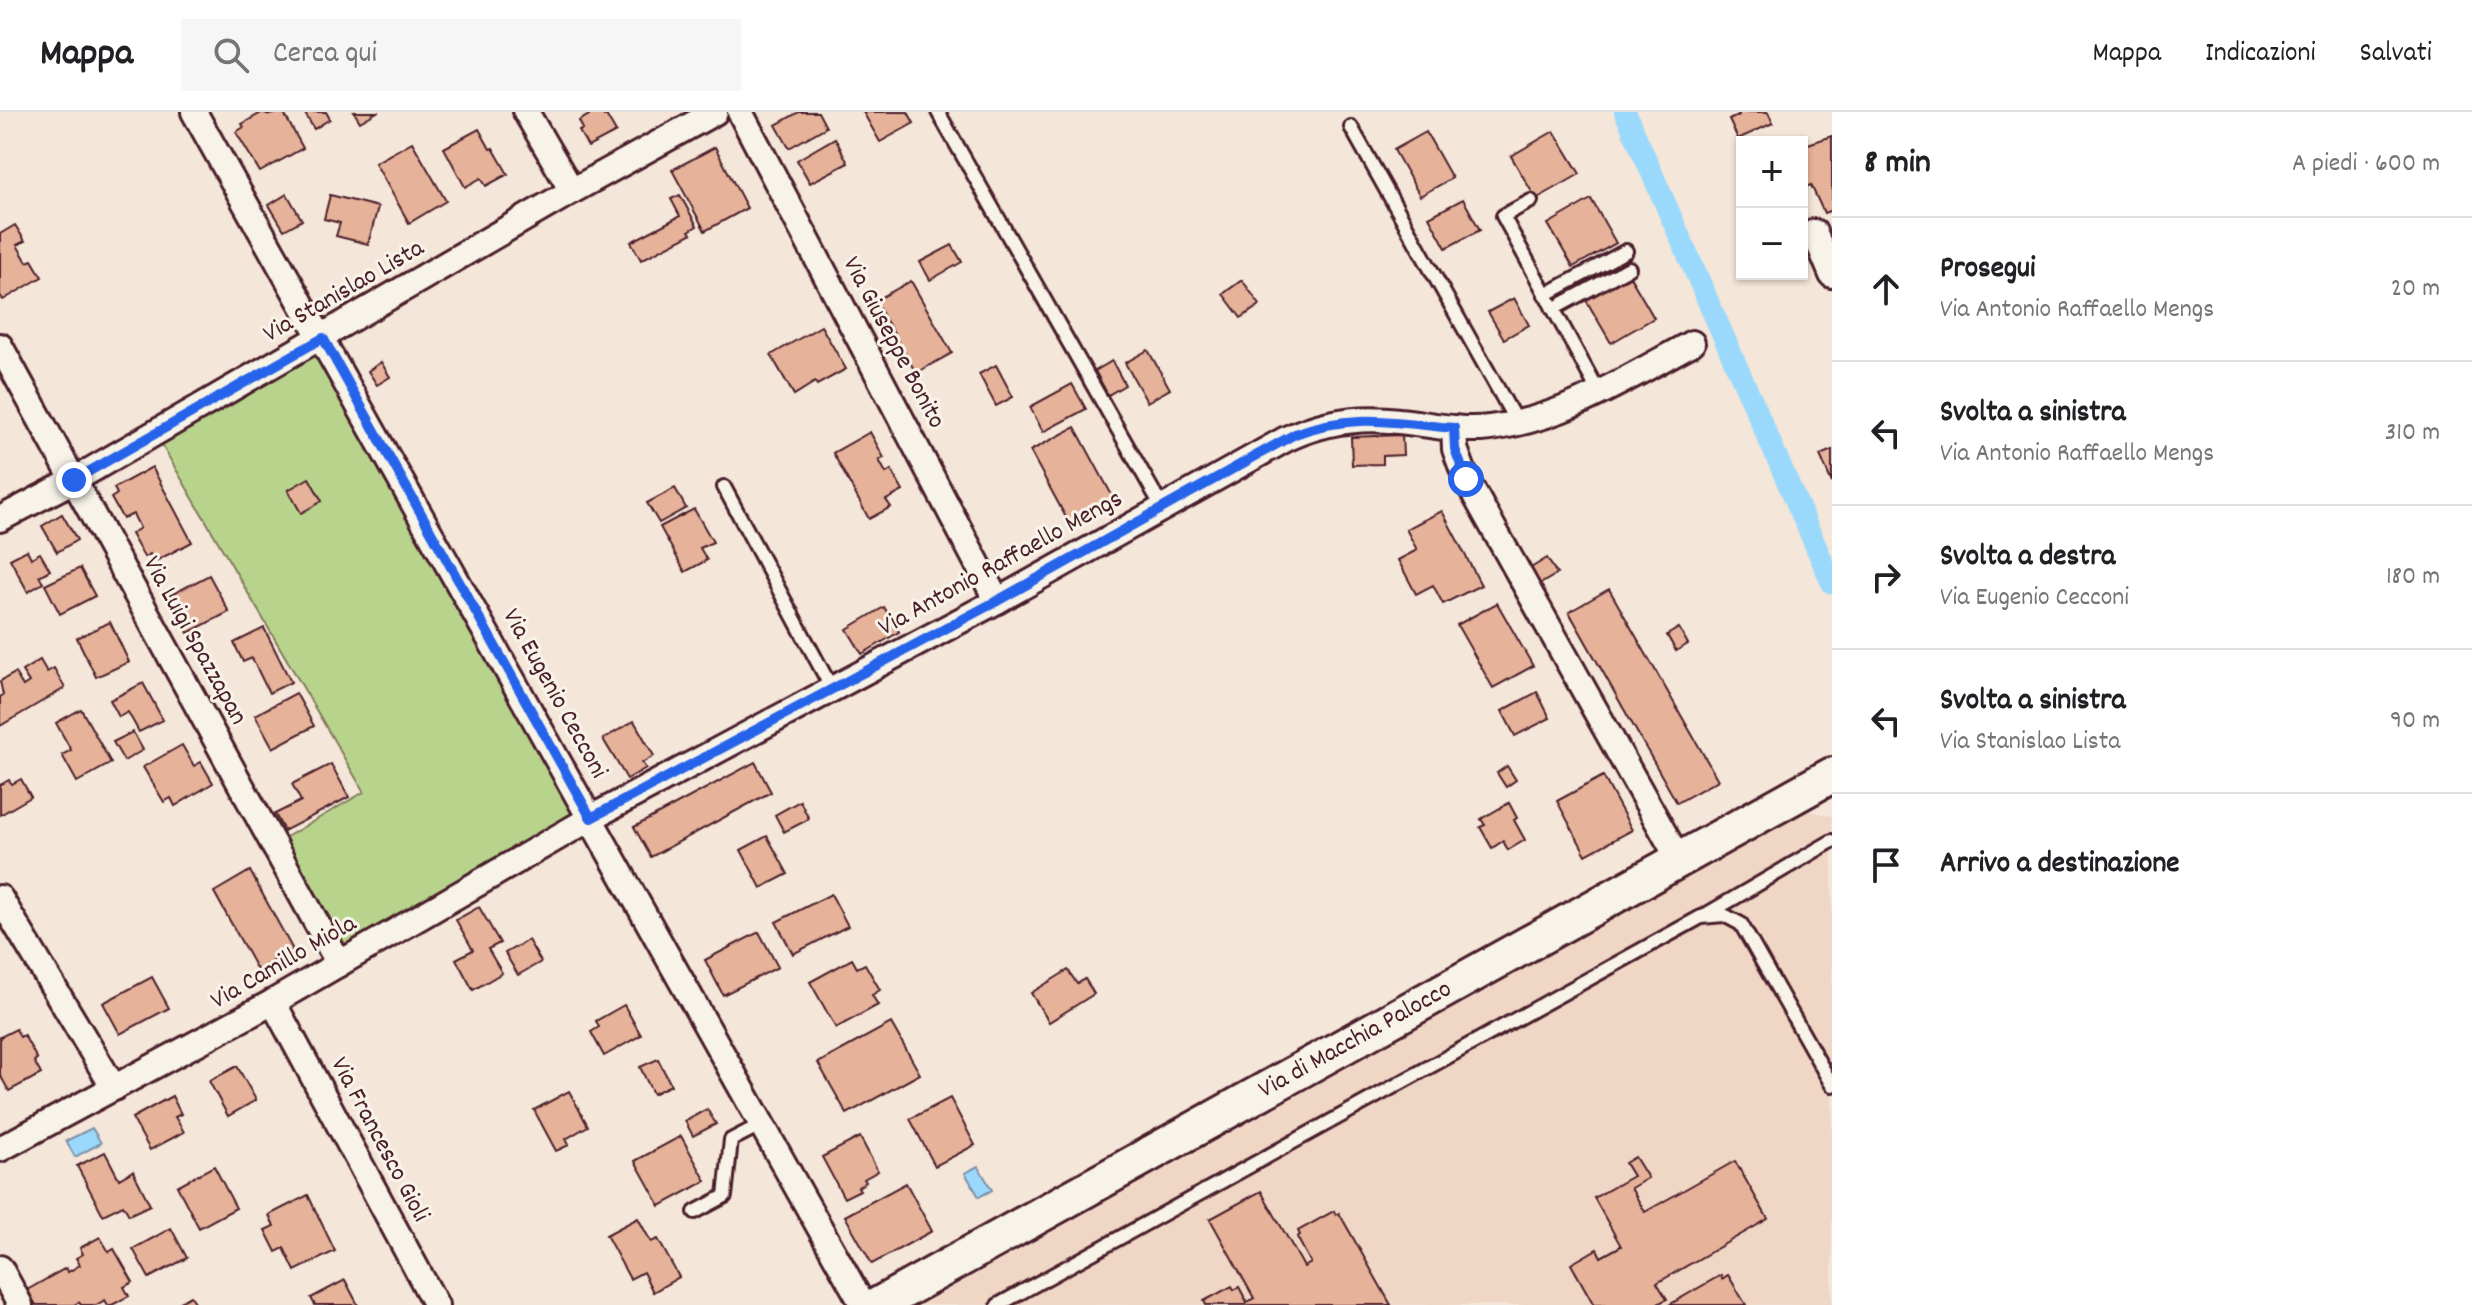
<!DOCTYPE html>
<html lang="it">
<head>
<meta charset="utf-8">
<style>
	body { margin:0; font-family:Dekko,sans-serif; background:#f6f6f6; color:#202124 }
	.controls { position:absolute; right:24px; top:24px; display:grid; overflow:hidden; border-radius:0px; box-shadow:0 2px 6px #0004 }
	.controls button { width:72px; height:72px; display:grid; place-items:center; padding:0; border:0; border-bottom:2px solid #e0e0e0; background:#fff; color:#202124; font:40px sans-serif }
	.stop { position:absolute; width:24px; height:24px; margin:-18px; border:6px solid #2563eb; border-radius:50%; background:#fff }
	.stop.end { background:#2563eb; border-color:#fff; box-shadow:0 2px 8px #0008 }
	.list { margin:0; padding:0; list-style:none }
	h2 { display:flex; justify-content:space-between; align-items:center; height:104px; margin:0; padding:0 32px; font-size:34px }
	h2 small { font-size:26px; font-weight:400; color:#757577 }
	.list li { display:grid; grid-template-columns:52px 1fr auto; gap:24px; align-items:center; box-sizing:border-box; height:144px; padding:0 32px; border-top:2px solid #e0e0e0 }
	.list b { display:block; font-size:30px; white-space:nowrap }
	.list p { margin:0; font-size:26px; white-space:nowrap; color:#757577 }
	.list em { font-size:26px; font-style:normal; color:#757577 }
	.icon { flex:none; width:44px; height:44px; fill:none; stroke:currentColor; stroke-width:2; stroke-linecap:round; stroke-linejoin:round }
	.map { position:relative; flex:none; width:1832px; height:1193px; overflow:hidden }
	header { display:flex; align-items:center; gap:48px; box-sizing:border-box; height:112px; padding:0 40px; background:#fff; border-bottom:2px solid #e0e0e0 }
	header strong { font-size:38px }
	nav { display:flex; gap:44px; margin-inline-start:auto; font-size:28px }
	.search { width:560px; height:72px; background:#f6f6f6; display:flex; align-items:center; gap:20px; box-sizing:border-box; padding:0 28px; border-radius:0px; color:#757577; font-size:30px }
	main { display:flex }
	aside { flex:1; background:#fff }
	.map>svg:first-child { display:block }
</style>
</head>
<body>
<header>
<strong>Mappa</strong>
<div class="search"><svg class="icon" aria-label="search" viewBox="0 0 24 24"><circle cx="10" cy="10" r="6"/><path d="M15 15l6 6"/></svg>Cerca qui</div>
<nav><a>Mappa</a><a>Indicazioni</a><a>Salvati</a></nav>
</header>
<main>
<div class="map">
<svg width="1832" height="1193" viewBox="0 0 1832 1193">
	<rect width="100%" height="100%" fill="#f4e6d8"/>
	<filter id="ink" filterUnits="userSpaceOnUse"><feTurbulence type="fractalNoise" baseFrequency=".0125" numOctaves="2"/><feDisplacementMap in="SourceGraphic" scale="16" xChannelSelector="R" yChannelSelector="G"/><feConvolveMatrix kernelMatrix="1 2 1 2 8 2 1 2 1" color-interpolation-filters="sRGB"/></filter>
	<g filter="url(#ink)">
		<!-- built -->
		<polygon fill="#f0d6c5" points="1808,699 1832,704 1832,1193 921,1193"/>
		<!-- green -->
		<polygon fill="#b8d48c" stroke="#817a5c" stroke-width="2" points="322,240 579,705 347,835 281,728 364,680 160,330"/>
		<!-- water -->
		<g fill="#9bd9fc" stroke="#7b8fa8" stroke-width="2">
			<polygon points="92,1016 101,1031 75,1045 66,1029"/>
			<polygon points="978,1054 992,1078 979,1085 965,1061"/>
		</g>
		<g fill="none" stroke-linecap="round" stroke-linejoin="round">
			<!-- canal -->
			<polyline stroke="#9bd9fc" stroke-width="22" points="1625,0 1832,471"/>
		</g>
		<!-- building -->
		<g fill="#e6b299" stroke="#4a1f2b" stroke-width="2">
			<polygon points="263,0 269,3 283,0 303,36 260,60 236,20 244,15 242,12"/>
			<polygon points="304,0 326,0 330,7 314,17"/>
			<polygon points="354,0 377,0 360,10"/>
			<polygon points="588,0 602,0 604,4 606,3 616,20 588,35 579,19 583,17 579,9 589,3"/>
			<polygon points="799,0 818,0 826,15 789,36 776,13"/>
			<polygon points="863,0 908,0 914,11 880,30"/>
			<polygon points="1737,0 1768,0 1773,11 1738,27 1729,8 1739,3"/>
			<polygon points="479,17 490,37 493,36 508,62 486,74 481,66 465,75 444,36"/>
			<polygon points="1554,19 1580,62 1536,87 1511,44"/>
			<polygon points="1426,20 1452,66 1420,84 1394,38"/>
			<polygon points="1832,24 1832,98 1824,101 1811,73 1805,75 1802,68 1802,60 1806,59 1802,50 1802,34"/>
			<polygon points="835,26 848,51 810,71 797,48"/>
			<polygon points="412,30 446,89 409,111 375,51"/>
			<polygon points="715,35 747,96 705,119 672,58"/>
			<polygon points="287,82 302,108 284,118 269,93"/>
			<polygon points="330,83 378,95 368,132 336,124 340,111 324,107"/>
			<polygon points="680,83 697,114 689,119 691,122 641,148 631,130 680,104 671,87"/>
			<polygon points="1463,87 1480,118 1446,136 1429,105"/>
			<polygon points="1591,87 1616,131 1573,155 1548,112"/>
			<polygon points="15,113 25,129 17,133 27,150 32,148 42,165 3,188 0,183 0,122"/>
			<polygon points="952,133 962,150 930,168 920,150"/>
			<polygon points="1629,163 1654,206 1611,231 1586,188"/>
			<polygon points="1242,168 1260,193 1241,206 1223,182"/>
			<polygon points="911,169 952,241 916,261 875,189"/>
			<polygon points="1514,186 1529,213 1504,227 1488,200"/>
			<polygon points="821,214 846,257 817,273 815,270 794,283 771,243"/>
			<polygon points="1148,238 1170,277 1147,290 1125,251"/>
			<polygon points="1112,249 1125,273 1108,283 1095,259"/>
			<polygon points="381,250 390,265 377,273 368,259"/>
			<polygon points="996,253 1013,285 996,294 979,262"/>
			<polygon points="1072,272 1086,297 1043,320 1030,295"/>
			<polygon points="1075,315 1114,387 1069,411 1030,339"/>
			<polygon points="870,320 884,346 879,348 886,361 891,358 903,379 886,388 891,395 869,407 833,341"/>
			<polygon points="1402,323 1403,343 1383,344 1383,352 1352,353 1351,325"/>
			<polygon points="1832,338 1832,371 1820,343"/>
			<polygon points="152,355 192,430 154,450 150,442 144,445 131,422 140,416 133,402 123,407 111,386 117,382 114,376"/>
			<polygon points="309,366 322,389 301,401 288,378"/>
			<polygon points="675,376 686,396 659,411 647,391"/>
			<polygon points="694,397 713,430 700,436 707,448 685,460 660,415"/>
			<polygon points="1442,399 1481,473 1443,492 1433,473 1416,482 1398,448 1417,438 1406,417"/>
			<polygon points="62,402 77,428 57,440 42,414"/>
			<polygon points="27,438 31,446 40,441 50,458 39,464 43,471 28,480 10,447"/>
			<polygon points="1547,446 1557,462 1535,475 1526,459"/>
			<polygon points="80,456 95,484 60,502 45,473"/>
			<polygon points="209,463 229,500 188,521 169,484"/>
			<polygon points="1609,477 1718,668 1677,691 1569,500"/>
			<polygon points="1497,491 1533,554 1493,576 1457,513"/>
			<polygon points="884,495 899,520 862,542 847,517"/>
			<polygon points="110,510 129,550 96,565 77,526"/>
			<polygon points="264,516 291,570 269,581 252,546 243,550 234,531"/>
			<polygon points="1679,516 1688,532 1676,539 1667,523"/>
			<polygon points="40,548 47,560 54,556 65,576 0,614 0,585 3,583 0,569 15,561 23,574 29,570 22,559"/>
			<polygon points="143,571 163,608 139,620 128,600 119,605 110,588"/>
			<polygon points="1537,580 1550,606 1515,624 1502,599"/>
			<polygon points="296,581 314,614 273,636 255,603"/>
			<polygon points="81,597 111,651 77,670 62,643 71,638 56,611"/>
			<polygon points="634,609 654,644 642,651 646,656 627,667 603,627"/>
			<polygon points="133,620 143,638 124,649 113,630"/>
			<polygon points="182,633 194,654 201,650 213,671 175,694 171,686 164,690 143,655"/>
			<polygon points="755,650 771,680 651,745 634,715"/>
			<polygon points="331,652 349,685 284,719 275,702 301,689 292,672"/>
			<polygon points="1507,654 1516,668 1506,675 1497,661"/>
			<polygon points="1603,664 1632,718 1586,743 1557,689"/>
			<polygon points="21,667 31,685 0,703 0,673 9,668 12,672"/>
			<polygon points="800,689 809,707 784,720 775,703"/>
			<polygon points="1509,691 1517,706 1514,708 1525,728 1508,738 1503,729 1492,736 1480,715 1485,713 1481,707"/>
			<polygon points="767,724 788,762 761,776 741,738"/>
			<polygon points="250,759 293,838 257,858 214,780"/>
			<polygon points="831,782 848,814 793,842 776,810"/>
			<polygon points="479,795 500,831 488,837 502,861 473,878 456,847 473,838 456,808"/>
			<polygon points="759,820 778,855 723,883 705,848"/>
			<polygon points="528,828 541,850 518,863 505,841"/>
			<polygon points="852,847 857,856 865,852 880,878 872,883 878,893 836,916 810,870"/>
			<polygon points="1068,858 1077,872 1085,867 1094,882 1049,910 1031,881"/>
			<polygon points="152,865 169,896 120,922 103,891"/>
			<polygon points="624,893 641,923 604,944 591,920 599,915 596,909"/>
			<polygon points="891,911 920,962 847,1002 818,951"/>
			<polygon points="16,917 20,925 24,923 37,947 34,949 41,962 9,979 0,963 0,925"/>
			<polygon points="658,947 671,973 653,982 640,955"/>
			<polygon points="237,954 256,988 228,1004 209,969"/>
			<polygon points="569,979 588,1014 566,1027 569,1033 556,1039 534,998"/>
			<polygon points="172,984 181,1002 175,1005 184,1020 150,1038 132,1006"/>
			<polygon points="950,986 975,1033 935,1054 910,1007"/>
			<polygon points="707,997 716,1012 693,1024 685,1009"/>
			<polygon points="681,1024 706,1069 660,1094 635,1049"/>
			<polygon points="860,1025 878,1059 864,1067 866,1070 858,1075 860,1078 844,1086 822,1045"/>
			<polygon points="105,1040 119,1067 133,1059 150,1093 129,1103 123,1093 103,1103 77,1054"/>
			<polygon points="1635,1045 1648,1066 1631,1076 1645,1100 1735,1049 1768,1107 1657,1171 1667,1187 1656,1193 1594,1193 1571,1152 1597,1137 1601,1145 1621,1134 1594,1086 1633,1064 1625,1051"/>
			<polygon points="214,1054 236,1096 199,1116 177,1074"/>
			<polygon points="906,1071 932,1119 872,1152 845,1104"/>
			<polygon points="1261,1079 1304,1155 1311,1151 1297,1125 1300,1123 1298,1119 1334,1099 1336,1103 1339,1101 1391,1193 1206,1193 1204,1189 1232,1174 1234,1178 1239,1175 1247,1190 1254,1186 1210,1107"/>
			<polygon points="308,1083 335,1139 295,1159 284,1136 276,1140 265,1118 274,1114 269,1103"/>
			<polygon points="638,1106 651,1130 658,1127 679,1165 653,1180 643,1160 630,1167 606,1123"/>
			<polygon points="171,1116 187,1146 149,1166 133,1137"/>
			<polygon points="100,1125 109,1140 114,1137 133,1170 124,1175 129,1184 112,1193 108,1193 105,1188 96,1193 81,1193 79,1190 74,1193 36,1193 27,1178 66,1156 68,1160 80,1153 76,1146 83,1142 80,1136"/>
			<polygon points="1721,1163 1722,1167 1728,1163 1746,1193 1669,1193"/>
			<polygon points="345,1168 358,1193 315,1193 311,1186"/>
			<polygon points="191,1184 197,1193 175,1193"/>
		</g>
		<g fill="none" stroke-linecap="round" stroke-linejoin="round">
			<!-- lane casing -->
			<g stroke="#4a1f2b" stroke-width="18">
				<g id="lane">
					<polyline points="938,0 1162,395"/>
					<polyline points="1351,15 1517,311"/>
					<polyline points="1531,89 1503,104 1599,281"/>
					<polyline points="1545,183 1626,139"/>
					<polyline points="1553,197 1629,156"/>
					<polyline points="724,375 832,577"/>
					<polyline points="1707,802 1832,729"/>
					<polyline points="695,1100 725,1084 731,1028 762,1012"/>
					<polyline points="998,1193 1701,805 1724,803 1741,812 1832,973"/>
				</g>
			</g>
			<!-- street casing -->
			<g stroke="#4a1f2b" stroke-width="30">
				<g id="street">
					<polyline points="194,0 863,1193"/>
					<polyline points="526,0 572,79"/>
					<polyline points="740,0 997,489"/>
					<polyline points="1814,120 1832,163"/>
					<polyline points="0,234 339,852"/>
					<polyline points="1454,316 1455,337 1466,367 1679,748"/>
					<polyline points="0,407 74,368 572,79 715,0"/>
					<polyline points="0,786 114,976"/>
					<polyline points="273,890 436,1193"/>
					<path d="M0,1037L273,890L591,706L997,489L1286,327C1322,310 1360,304 1399,309C1429,312 1459,320 1490,316C1564,307 1627,266 1692,231"/>
					<polyline points="0,1156 20,1193"/>
				</g>
			</g>
			<!-- secondary casing -->
			<g stroke="#4a1f2b" stroke-width="40">
				<g id="secondary">
					<path id="s1" d="M878,1193L1832,663"/>
				</g>
			</g>
			<!-- lane -->
			<use href="#lane" stroke="#f7f3e8" stroke-width="12"/>
			<!-- street -->
			<use href="#street" stroke="#f7f3e8" stroke-width="24"/>
			<!-- secondary -->
			<use href="#secondary" stroke="#f7f3e8" stroke-width="34"/>
		</g>
	</g>
	<g fill="none" stroke-linecap="round" stroke-linejoin="round" filter="url(#ink)">
		<!-- route -->
		<path stroke="#2563eb" stroke-width="10" d="M74,368L323,226L591,706L997,489L1295,322C1353,300 1395,311 1454,316L1455,337L1466,367"/>
	</g>
	<g text-anchor="middle" dominant-baseline="central" stroke-width="6" stroke-linejoin="round" paint-order="stroke">
		<!-- street labels -->
		<g font-size="26" fill="#4a1f2b" stroke="#f7f3e8">
			<text transform="translate(344 180) rotate(-30)">Via Stanislao Lista</text>
			<text transform="translate(893 231) rotate(62)">Via Giuseppe Bonito</text>
			<text transform="translate(1001 452) rotate(-29)">Via Antonio Raffaello Mengs</text>
			<text transform="translate(194 529) rotate(61)">Via Luigi Spazzapan</text>
			<text transform="translate(554 582) rotate(61)">Via Eugenio Cecconi</text>
			<text transform="translate(284 851) rotate(-30)">Via Camillo Miola</text>
			<text stroke="none"><textPath href="#s1" startOffset="546">Via di Macchia Palocco</textPath></text>
			<text transform="translate(379 1028) rotate(62)">Via Francesco Gioli</text>
		</g>
	</g>
</svg>
<div class="controls">
<button>+</button>
<button>−</button>
</div>
<div class="stop" style="left:1466px;top:367px"></div>
<div class="stop end" style="left:74px;top:368px"></div>
</div>
<aside>
<h2>8 min<small>A piedi · 600 m</small></h2>
<ul class="list">
<li><svg class="icon" aria-label="ahead" viewBox="0 0 24 24"><path d="M12 20V5M6 11l6-6 6 6"/></svg><div><b>Prosegui</b><p>Via Antonio Raffaello Mengs</p></div><em>20 m</em></li>
<li><svg class="icon" aria-label="left" viewBox="0 0 24 24"><path d="M17 20v-9H6M10 6l-5 5 5 5"/></svg><div><b>Svolta a sinistra</b><p>Via Antonio Raffaello Mengs</p></div><em>310 m</em></li>
<li><svg class="icon" aria-label="right" viewBox="0 0 24 24"><path d="M7 20v-9h11M14 6l5 5-5 5"/></svg><div><b>Svolta a destra</b><p>Via Eugenio Cecconi</p></div><em>180 m</em></li>
<li><svg class="icon" aria-label="left" viewBox="0 0 24 24"><path d="M17 20v-9H6M10 6l-5 5 5 5"/></svg><div><b>Svolta a sinistra</b><p>Via Stanislao Lista</p></div><em>90 m</em></li>
<li><svg class="icon" aria-label="arrive" viewBox="0 0 24 24"><path d="M6 21V4h12l-3 4 3 4H6"/></svg><div><b>Arrivo a destinazione</b></div></li>
</ul>
</aside>
</main>
</body>
</html>
